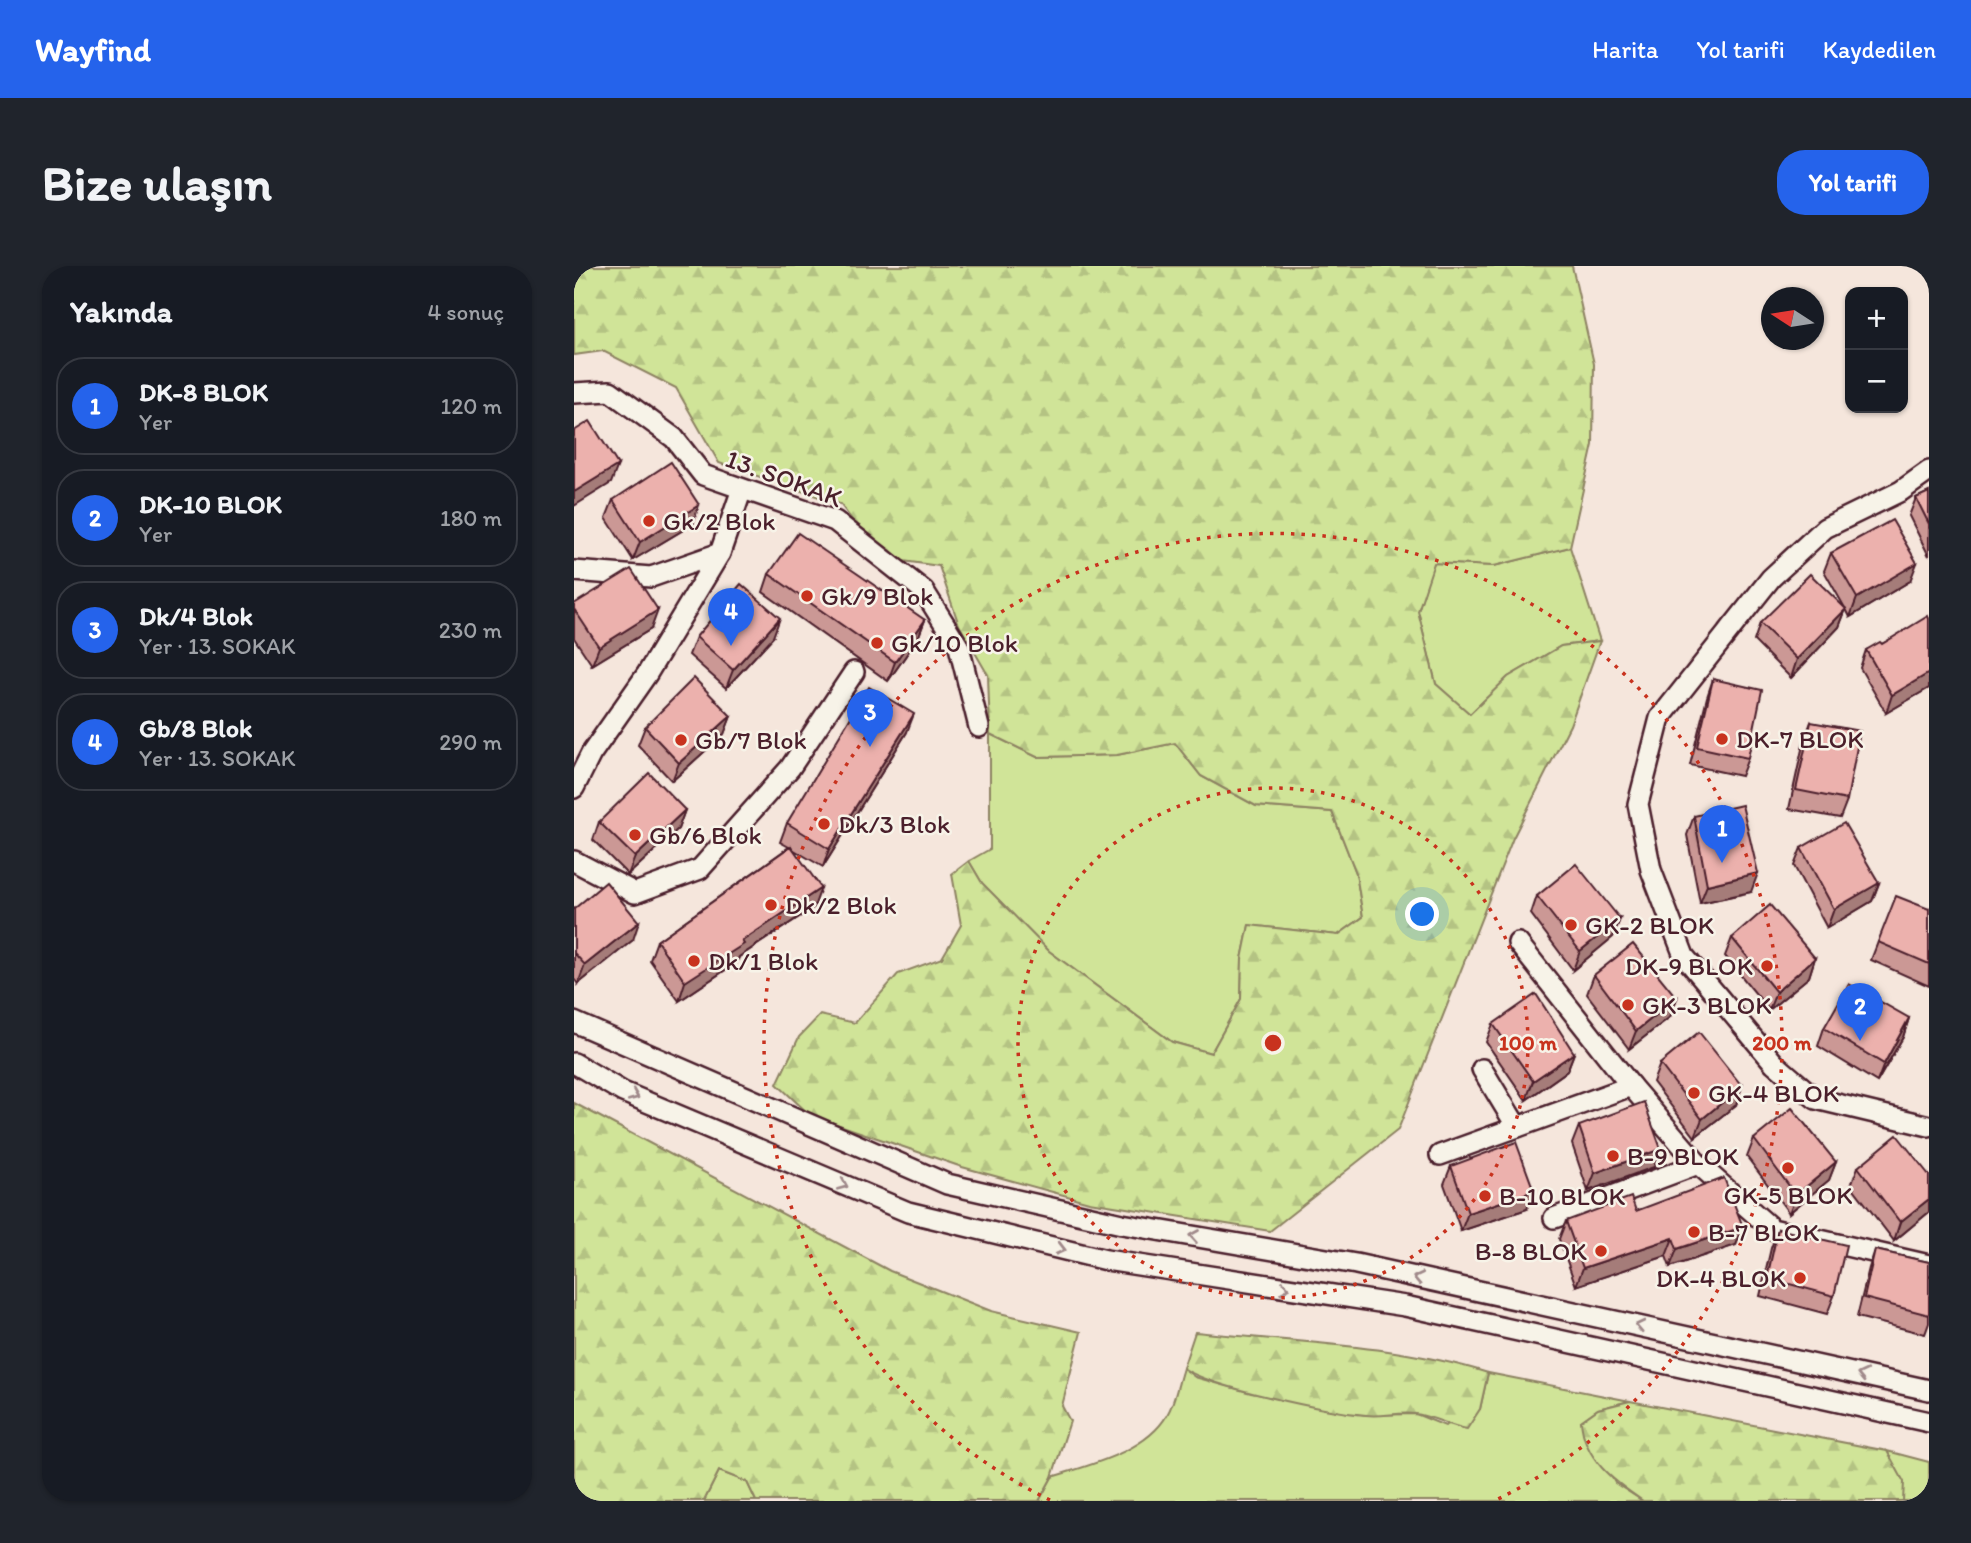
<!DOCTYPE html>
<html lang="tr">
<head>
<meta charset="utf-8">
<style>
	body { margin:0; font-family:Itim,sans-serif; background:#20242c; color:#f1f3f6 }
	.controls { position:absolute; right:21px; top:21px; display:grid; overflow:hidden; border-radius:14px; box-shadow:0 2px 5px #0004 }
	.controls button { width:63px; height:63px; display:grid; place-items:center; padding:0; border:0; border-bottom:2px solid #363941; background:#171b24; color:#f1f3f6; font:35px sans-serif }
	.compass { position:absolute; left:1187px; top:21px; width:63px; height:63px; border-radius:50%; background:#171b24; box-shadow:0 2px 5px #0004; rotate:282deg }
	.you { position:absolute; left:849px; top:649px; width:24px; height:24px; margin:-18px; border:5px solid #fff; border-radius:50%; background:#1a73e8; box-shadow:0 0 0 10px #1a73e833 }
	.badge { display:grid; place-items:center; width:46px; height:46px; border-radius:50%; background:#2563eb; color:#fff; font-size:23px; font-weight:700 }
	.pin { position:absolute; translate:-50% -58px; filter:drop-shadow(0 2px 4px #0008) }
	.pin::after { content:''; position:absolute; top:37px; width:24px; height:21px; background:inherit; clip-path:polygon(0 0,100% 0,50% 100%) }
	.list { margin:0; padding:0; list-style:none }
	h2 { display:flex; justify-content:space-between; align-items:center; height:91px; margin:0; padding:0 28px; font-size:30px }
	h2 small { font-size:23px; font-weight:400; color:#9ea1a6 }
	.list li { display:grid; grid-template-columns:46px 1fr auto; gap:21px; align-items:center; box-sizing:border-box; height:98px; margin:0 14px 14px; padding:0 14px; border:2px solid #363941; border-radius:28px }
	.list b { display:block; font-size:26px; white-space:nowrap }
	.list p { margin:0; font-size:23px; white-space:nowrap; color:#9ea1a6 }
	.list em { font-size:23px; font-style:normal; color:#9ea1a6 }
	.map { position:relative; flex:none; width:1355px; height:1235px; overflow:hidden; border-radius:28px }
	header { display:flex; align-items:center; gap:42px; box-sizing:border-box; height:98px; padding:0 35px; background:#2563eb; color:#fff }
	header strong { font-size:33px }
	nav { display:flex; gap:38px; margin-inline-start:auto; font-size:24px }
	.intro { display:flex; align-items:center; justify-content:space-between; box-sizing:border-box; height:168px; padding:0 42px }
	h1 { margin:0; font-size:49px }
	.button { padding:18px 32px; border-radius:28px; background:#2563eb; color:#fff; font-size:24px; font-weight:700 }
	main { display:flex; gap:42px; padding:0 42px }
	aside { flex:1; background:#171b24; border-radius:28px; box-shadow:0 2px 5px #0004 }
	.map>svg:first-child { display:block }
</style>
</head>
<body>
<header>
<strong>Wayfind</strong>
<nav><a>Harita</a><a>Yol tarifi</a><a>Kaydedilen</a></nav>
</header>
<div class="intro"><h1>Bize ulaşın</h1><a class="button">Yol tarifi</a></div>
<main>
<aside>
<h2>Yakında<small>4 sonuç</small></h2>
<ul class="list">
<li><span class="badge">1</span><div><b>DK-8 BLOK</b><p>Yer</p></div><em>120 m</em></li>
<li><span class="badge">2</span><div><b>DK-10 BLOK</b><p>Yer</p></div><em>180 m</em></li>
<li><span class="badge">3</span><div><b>Dk/4 Blok</b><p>Yer · 13. SOKAK</p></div><em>230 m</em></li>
<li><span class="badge">4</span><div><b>Gb/8 Blok</b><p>Yer · 13. SOKAK</p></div><em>290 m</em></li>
</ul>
</aside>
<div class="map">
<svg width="1355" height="1235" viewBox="0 0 1355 1235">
	<defs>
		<pattern id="forest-firs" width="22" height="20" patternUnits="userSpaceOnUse" patternTransform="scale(1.75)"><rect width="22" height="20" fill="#d0e498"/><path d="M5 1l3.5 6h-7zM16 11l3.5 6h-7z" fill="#b4c383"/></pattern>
	</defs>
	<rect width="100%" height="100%" fill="#f5e6dc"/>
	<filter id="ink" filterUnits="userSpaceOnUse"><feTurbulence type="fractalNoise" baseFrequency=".0143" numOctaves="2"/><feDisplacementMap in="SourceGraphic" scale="14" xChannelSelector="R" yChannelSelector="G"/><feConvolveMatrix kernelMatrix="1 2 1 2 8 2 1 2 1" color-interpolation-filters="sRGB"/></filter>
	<g filter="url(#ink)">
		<!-- grass -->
		<g fill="#d0e498" stroke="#8d8262" stroke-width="2">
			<polygon points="996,281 1026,375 987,380 934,411 896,448 862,418 844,345 859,297 920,300"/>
			<polygon points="416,468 463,491 543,489 601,477 627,510 682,540 758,546 782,607 789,651 764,669 675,659 668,693 667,733 637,787 598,776 475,685 408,617 395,595 416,583"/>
			<path d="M609,1102L621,1111L677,1127L792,1149L842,1148L871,1160L906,1143L914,1107L1056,1135L1024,1143L1007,1155L1041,1217L1069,1235H465L478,1211C515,1199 572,1186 593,1149C601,1136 604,1117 609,1102Z"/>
			<polygon points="1313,1185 1355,1196 1355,1235 1329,1235 1329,1216"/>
			<polygon points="145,1205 173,1216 182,1235 130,1235"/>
		</g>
		<!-- forest -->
		<g fill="url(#forest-firs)" stroke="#8d8262" stroke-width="2">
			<polygon points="0,0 998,0 1020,98 1019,179 996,281 920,300 860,297 844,345 862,418 896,448 934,411 987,380 1026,375 996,459 939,572 824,864 696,965 515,936 388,901 236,849 203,818 225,771 246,749 281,757 324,708 368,692 387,659 378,608 395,595 408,617 475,685 598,776 637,787 667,733 668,693 675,659 764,669 789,651 782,607 758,546 682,540 627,510 601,477 543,489 463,491 416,468 414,409 385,359 365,300 307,292 266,238 145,197 102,122 29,85 0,89"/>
			<polygon points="0,837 316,1005 417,1045 507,1066 488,1140 496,1155 478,1211 465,1235 182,1235 173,1216 145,1205 130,1235 0,1235"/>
			<path d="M621,1066C718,1076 821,1078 914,1107L906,1143L893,1163C875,1160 858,1150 841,1148C825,1146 808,1151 792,1149C755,1146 636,1121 609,1102Z"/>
			<path d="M1056,1135L1313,1185L1330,1216L1329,1235H1069C1039,1215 1010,1193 1007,1155L1024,1143Z"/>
		</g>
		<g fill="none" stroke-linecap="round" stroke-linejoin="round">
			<!-- minor casing -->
			<g stroke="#4a1f2b" stroke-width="24">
				<g id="minor">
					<polyline points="0,127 36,125 100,172 129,209 261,255 350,325 385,381 405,461"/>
					<polyline points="1355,205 1327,225 1251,262 1197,312 1086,452 1064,538 1077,604 1110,690 1200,797 1242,833 1355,860"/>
					<polyline points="146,287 168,223"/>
					<polyline points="0,305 77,311 146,287 73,408 17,488 0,522"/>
					<polyline points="0,595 61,627 126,603 216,502 280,406"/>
					<polyline points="944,677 1057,820 1124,898 1198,963 1355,999"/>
					<polyline points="0,756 373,918 548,958 782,998 1355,1124"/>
					<polyline points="0,797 49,826 334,946 532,994 831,1040 1355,1156"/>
					<polyline points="908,803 943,861"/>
					<polyline points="866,889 1057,820"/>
					<polyline points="980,952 1124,898"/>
				</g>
			</g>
			<!-- minor -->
			<use href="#minor" stroke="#f7f3e8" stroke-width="19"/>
		</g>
		<!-- wall -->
		<g fill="#cb9895" stroke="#4a1f2b" stroke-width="2">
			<polygon points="1355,226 1355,290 1335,250 1342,232"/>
			<polygon points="39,234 119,258 59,294 32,252"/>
			<polygon points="1257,287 1336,315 1276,351 1272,343 1265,361 1217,412 1180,375 1186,357 1271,342 1250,305"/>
			<polygon points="195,308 351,354 344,372 314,415 189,326"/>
			<polygon points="0,338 77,363 18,399 0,372"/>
			<polygon points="1355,353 1355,422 1312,447 1286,402 1292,384 1308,378"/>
			<polygon points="122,371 199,371 152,422 115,389"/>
			<polygon points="1139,413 1174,492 1167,510 1116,499 1133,431"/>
			<polygon points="157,450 150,468 98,515 64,479 71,461"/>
			<polygon points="1237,456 1273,534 1266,552 1215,543 1230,474"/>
			<polygon points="333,466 249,601 220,584 240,641 165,691 163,696 105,735 76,694 83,675 215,581 206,576 213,557"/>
			<polygon points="111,544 104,563 54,609 19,574 25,556"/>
			<polygon points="1120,550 1177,626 1126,637 1113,569"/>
			<polygon points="1227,582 1305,617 1298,635 1253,662 1220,600"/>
			<polygon points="963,630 1046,653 1039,671 999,704 957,648"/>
			<polygon points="0,643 59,674 4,718 0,713"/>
			<polygon points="1355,643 1355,720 1297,694 1304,676"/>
			<polygon points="1158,672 1241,692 1235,711 1195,744 1151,690"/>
			<polygon points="1020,709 1103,732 1096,751 1055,783 1013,728"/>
			<polygon points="1335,752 1329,771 1303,816 1244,780 1250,762"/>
			<polygon points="919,758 1000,787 993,805 952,834 912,776"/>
			<polygon points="1086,798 1168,820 1162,839 1121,871 1079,816"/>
			<polygon points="1005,860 1087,883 1080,901 1014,925 998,878"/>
			<polygon points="1180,873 1262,896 1255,914 1215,947 1173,891"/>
			<polygon points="877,900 953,943 887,965 870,918"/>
			<polygon points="1284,901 1355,909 1355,946 1320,975 1277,919"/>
			<polygon points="1062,945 1169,961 1162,979 1096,1001 1092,990 1002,1020 985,973 992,955"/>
			<polygon points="1204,963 1260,1030 1253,1048 1186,1030 1197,982"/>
			<polygon points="1301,984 1355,996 1355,1057 1351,1068 1283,1051 1295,1002"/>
		</g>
		<!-- shaded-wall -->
		<g fill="#a57c79" stroke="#4a1f2b" stroke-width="2">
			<polygon points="44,199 37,217 0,240 0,226"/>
			<polygon points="125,239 119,258 59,294 66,276"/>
			<polygon points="1343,297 1336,315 1276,351 1283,332"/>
			<polygon points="1272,343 1265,361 1217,412 1223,393"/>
			<polygon points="84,344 77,363 18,399 25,381"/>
			<polygon points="206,352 199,371 152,422 159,404"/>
			<polygon points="351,354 344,372 314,415 321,396"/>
			<polygon points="1355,407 1355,422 1312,447 1318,429"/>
			<polygon points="340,448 333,466 249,601 255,583"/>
			<polygon points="157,450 150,468 98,515 105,497"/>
			<polygon points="111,544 104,563 54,609 61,591"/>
			<polygon points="1184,607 1177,626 1126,637 1133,619"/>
			<polygon points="1305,617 1298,635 1253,662 1260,643"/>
			<polygon points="247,622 240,641 165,691 163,696 105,735 111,716 168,675"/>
			<polygon points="1046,653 1039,671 999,704 1006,685"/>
			<polygon points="65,656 59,674 4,718 11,699"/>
			<polygon points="1241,692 1235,711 1195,744 1202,726"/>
			<polygon points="1103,732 1096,751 1055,783 1062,765"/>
			<polygon points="1335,752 1329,771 1303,816 1310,798"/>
			<polygon points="1000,787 993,805 952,834 959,815"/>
			<polygon points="1168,820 1162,839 1121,871 1128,853"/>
			<polygon points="1087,883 1080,901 1014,925 1021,907"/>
			<polygon points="1262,896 1255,914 1215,947 1222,929"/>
			<polygon points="960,925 953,943 887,965 894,947"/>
			<polygon points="1355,933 1355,946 1320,975 1326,956"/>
			<polygon points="1169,961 1162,979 1096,1001 1103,983"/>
			<polygon points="1099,972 1092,990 1002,1020 1009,1002"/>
		</g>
		<!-- building -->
		<g fill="#ecb1ad" stroke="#4a1f2b" stroke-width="2">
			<polygon points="16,155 44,199 0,226 0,165"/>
			<polygon points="97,196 125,239 66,276 39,234"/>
			<polygon points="1355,226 1355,258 1342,232"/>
			<polygon points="1318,254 1343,297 1283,332 1257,287"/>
			<polygon points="224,267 351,354 321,396 195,308"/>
			<polygon points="57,303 84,344 25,381 0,343 0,338"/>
			<polygon points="1236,308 1272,343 1223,393 1186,357"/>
			<polygon points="167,318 206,352 159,404 122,371"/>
			<polygon points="1354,350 1355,353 1355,407 1318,429 1292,384 1306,376 1308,378"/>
			<polygon points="120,412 157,450 105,497 71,461"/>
			<polygon points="1139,413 1188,424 1174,492 1123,481"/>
			<polygon points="295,421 340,448 255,583 213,557"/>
			<polygon points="1237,456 1286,465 1273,534 1222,524"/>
			<polygon points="75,507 111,544 61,591 25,556"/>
			<polygon points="1168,539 1184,607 1133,619 1120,550"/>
			<polygon points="1270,557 1305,617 1260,643 1227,582"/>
			<polygon points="217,580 247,622 168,675 170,678 111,716 83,675"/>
			<polygon points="1002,598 1046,653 1006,685 963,630"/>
			<polygon points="32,616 65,656 11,699 0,687 0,643"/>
			<polygon points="1322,630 1355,643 1355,698 1304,676"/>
			<polygon points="1196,639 1241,692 1202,726 1158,672"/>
			<polygon points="1059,678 1103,732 1062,765 1020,709"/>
			<polygon points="1275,718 1335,752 1310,798 1250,762"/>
			<polygon points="962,728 1000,787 959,815 919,758"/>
			<polygon points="1125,766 1168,820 1128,853 1086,798"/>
			<polygon points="1070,836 1087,883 1021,907 1005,860"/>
			<polygon points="1218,842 1262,896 1222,929 1180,873"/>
			<polygon points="1323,869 1355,909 1355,933 1326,956 1284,901"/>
			<polygon points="942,876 960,925 894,947 877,900"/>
			<polygon points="1150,912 1169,961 1103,983 1099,972 1009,1002 992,955 1057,931 1062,945"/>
			<polygon points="1204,963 1272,979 1260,1030 1193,1012"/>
			<polygon points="1301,984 1355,996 1355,1049 1290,1032"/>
		</g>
		<!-- one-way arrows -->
		<defs><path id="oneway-chevron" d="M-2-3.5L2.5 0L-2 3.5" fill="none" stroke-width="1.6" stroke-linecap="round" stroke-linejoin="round" transform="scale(1.75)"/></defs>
		<g stroke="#a0898a">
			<use href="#oneway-chevron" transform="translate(60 830) rotate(23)"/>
			<use href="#oneway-chevron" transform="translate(269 919) rotate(23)"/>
			<use href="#oneway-chevron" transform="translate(620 970) rotate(-170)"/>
			<use href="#oneway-chevron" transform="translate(487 983) rotate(14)"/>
			<use href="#oneway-chevron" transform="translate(844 1012) rotate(-168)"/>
			<use href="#oneway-chevron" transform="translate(711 1022) rotate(9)"/>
			<use href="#oneway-chevron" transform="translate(1066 1060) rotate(-168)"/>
			<use href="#oneway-chevron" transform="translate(1288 1109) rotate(-167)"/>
		</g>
	</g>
	<!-- distance rings -->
	<g fill="none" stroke="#c8321e" stroke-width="3.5" stroke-dasharray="3.5 7">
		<circle cx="699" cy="777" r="255"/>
		<path d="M476 1234A509 509 0 1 1 922 1234"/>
	</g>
	<!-- markers -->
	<g fill="#c8321e" stroke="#f7f3e8" stroke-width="2.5">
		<circle cx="75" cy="255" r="7"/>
		<circle cx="233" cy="330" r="7"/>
		<circle cx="303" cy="377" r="7"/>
		<circle cx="1148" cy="473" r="7"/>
		<circle cx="107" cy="474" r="7"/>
		<circle cx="250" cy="558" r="7"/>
		<circle cx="61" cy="569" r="7"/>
		<circle cx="197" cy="639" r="7"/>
		<circle cx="997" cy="659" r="7"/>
		<circle cx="120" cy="695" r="7"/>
		<circle cx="1193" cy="700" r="7"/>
		<circle cx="1054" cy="739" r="7"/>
		<circle cx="1120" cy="827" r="7"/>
		<circle cx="1039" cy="890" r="7"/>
		<circle cx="1214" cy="902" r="7"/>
		<circle cx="911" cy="930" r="7"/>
		<circle cx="1120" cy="966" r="7"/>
		<circle cx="1027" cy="985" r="7"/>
		<circle cx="1226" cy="1012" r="7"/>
	</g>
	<g text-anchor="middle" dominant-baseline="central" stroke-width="5" stroke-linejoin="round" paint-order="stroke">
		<!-- street labels -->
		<g font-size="26" fill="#4a1f2b" stroke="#f7f3e8">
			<text transform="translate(210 212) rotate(20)">13. SOKAK</text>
		</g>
		<!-- poi labels -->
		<g font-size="26" fill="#4a1f2b" stroke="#f7f3e8" text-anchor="start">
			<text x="89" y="255">Gk/2 Blok</text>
			<text x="247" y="330">Gk/9 Blok</text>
			<text x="317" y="377">Gk/10 Blok</text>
			<text x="1162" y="473">DK-7 BLOK</text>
			<text x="121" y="474">Gb/7 Blok</text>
			<text x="264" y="558">Dk/3 Blok</text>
			<text x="75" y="569">Gb/6 Blok</text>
			<text x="211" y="639">Dk/2 Blok</text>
			<text x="1011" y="659">GK-2 BLOK</text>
			<text x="134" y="695">Dk/1 Blok</text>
			<text x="1179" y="700" text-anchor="end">DK-9 BLOK</text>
			<text x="1068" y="739">GK-3 BLOK</text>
			<text x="1134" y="827">GK-4 BLOK</text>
			<text x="1053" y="890">B-9 BLOK</text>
			<text x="1214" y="929" text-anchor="middle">GK-5 BLOK</text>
			<text x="925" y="930">B-10 BLOK</text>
			<text x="1134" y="966">B-7 BLOK</text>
			<text x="1013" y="985" text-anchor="end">B-8 BLOK</text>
			<text x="1212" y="1012" text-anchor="end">DK-4 BLOK</text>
		</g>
	</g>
	<circle cx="699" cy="777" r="10" fill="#c8321e" stroke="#f7f3e8" stroke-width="3.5"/>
	<g font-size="21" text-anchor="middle" font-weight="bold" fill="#c8321e" stroke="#f7f3e8" stroke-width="5" stroke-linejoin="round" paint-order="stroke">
		<text x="954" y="784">100 m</text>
		<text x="1208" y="784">200 m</text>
	</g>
</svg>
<div class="controls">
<button>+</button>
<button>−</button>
</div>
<svg class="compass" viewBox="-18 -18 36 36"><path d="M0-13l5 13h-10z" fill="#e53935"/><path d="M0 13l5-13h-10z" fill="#9ea1a6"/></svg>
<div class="you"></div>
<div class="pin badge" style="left:1148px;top:597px">1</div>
<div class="pin badge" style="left:1286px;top:775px">2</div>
<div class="pin badge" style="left:296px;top:481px">3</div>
<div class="pin badge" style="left:157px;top:380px">4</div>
</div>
</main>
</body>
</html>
